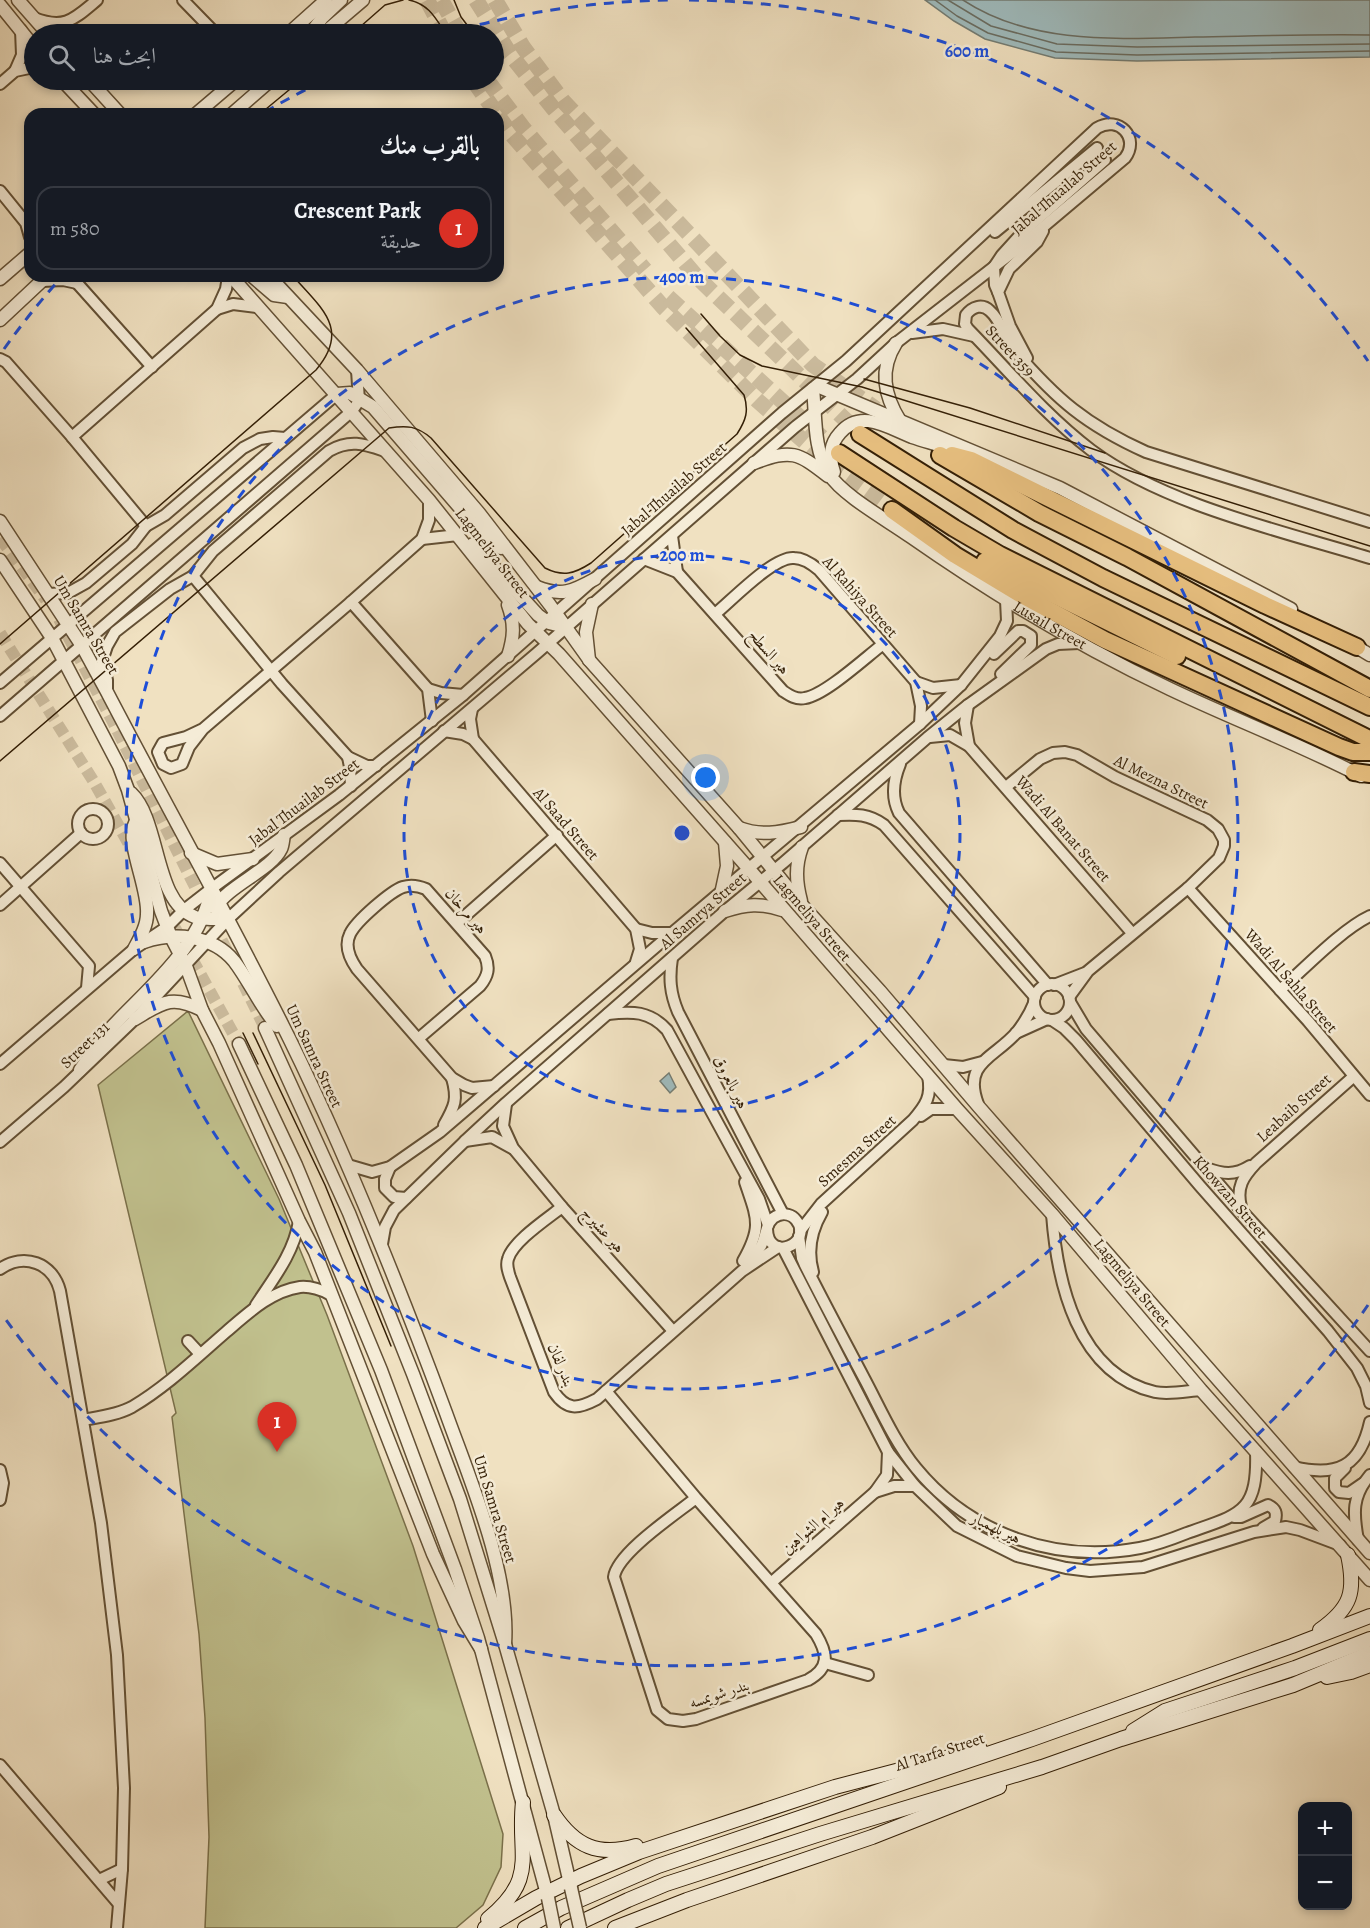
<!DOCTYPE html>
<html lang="ar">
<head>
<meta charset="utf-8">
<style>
	body { margin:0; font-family:Alegreya,Amiri,serif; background:#20242c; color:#f1f3f6; direction:rtl }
	.controls { position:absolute; right:18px; bottom:18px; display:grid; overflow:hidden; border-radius:12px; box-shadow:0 3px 9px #0003 }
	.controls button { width:54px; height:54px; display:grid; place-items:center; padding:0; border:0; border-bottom:2px solid #363941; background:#171b24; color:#f1f3f6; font:30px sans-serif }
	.you { position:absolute; left:706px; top:778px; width:21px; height:21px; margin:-15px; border:4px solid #fff; border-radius:50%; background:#1a73e8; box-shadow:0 0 0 9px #1a73e833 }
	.badge { display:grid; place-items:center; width:39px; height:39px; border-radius:50%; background:#d93025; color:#fff; font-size:20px; font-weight:700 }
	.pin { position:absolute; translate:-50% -50px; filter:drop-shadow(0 2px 3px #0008) }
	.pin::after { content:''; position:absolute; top:32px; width:21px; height:18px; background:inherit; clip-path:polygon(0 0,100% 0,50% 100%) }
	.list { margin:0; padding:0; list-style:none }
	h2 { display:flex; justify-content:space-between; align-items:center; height:78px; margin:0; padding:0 24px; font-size:26px }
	h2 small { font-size:20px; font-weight:400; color:#9ea1a6 }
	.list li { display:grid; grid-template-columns:39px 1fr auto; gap:18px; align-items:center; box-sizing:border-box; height:84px; margin:0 12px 12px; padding:0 12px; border:2px solid #363941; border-radius:18px }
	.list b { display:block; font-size:22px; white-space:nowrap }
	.list p { margin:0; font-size:20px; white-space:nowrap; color:#9ea1a6 }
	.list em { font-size:20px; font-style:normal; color:#9ea1a6 }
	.icon { flex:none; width:33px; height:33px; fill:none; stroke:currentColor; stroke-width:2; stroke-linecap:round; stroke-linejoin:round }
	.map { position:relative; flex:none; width:1370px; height:1928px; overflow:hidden; direction:ltr }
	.search { position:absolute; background:#171b24; box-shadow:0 3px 9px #0003; left:24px; top:24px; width:480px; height:66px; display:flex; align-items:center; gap:15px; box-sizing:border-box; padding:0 21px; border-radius:33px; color:#9ea1a6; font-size:22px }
	.panel { position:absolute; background:#171b24; box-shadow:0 3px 9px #0003; left:24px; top:108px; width:480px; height:174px; border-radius:18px; direction:rtl }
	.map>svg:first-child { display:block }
</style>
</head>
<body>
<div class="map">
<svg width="1370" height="1928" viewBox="0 0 1370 1928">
	<rect width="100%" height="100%" fill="#f0e1c1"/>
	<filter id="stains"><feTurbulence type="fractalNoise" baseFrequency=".00333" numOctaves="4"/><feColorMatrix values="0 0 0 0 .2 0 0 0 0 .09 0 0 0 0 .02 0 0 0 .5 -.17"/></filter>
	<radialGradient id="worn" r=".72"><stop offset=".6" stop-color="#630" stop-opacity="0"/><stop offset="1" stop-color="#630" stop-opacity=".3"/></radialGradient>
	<!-- green -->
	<polygon fill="#c1c18e" stroke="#7a704a" stroke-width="1.5" points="188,1011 279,1199 327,1315 413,1546 503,1834 501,1867 483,1905 456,1928 205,1928 209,1837 205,1718 199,1634 172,1417 176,1413 98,1085"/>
	<!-- water -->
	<g fill="#9fbbbd" stroke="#747d74" stroke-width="1.5">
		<polygon points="925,0 1370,0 1370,57 1137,61 1055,58 985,39 954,21"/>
		<polygon points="669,1073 676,1087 670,1093 660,1081"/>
	</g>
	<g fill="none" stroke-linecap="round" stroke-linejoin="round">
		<!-- shore -->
		<g stroke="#6a6d62" stroke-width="1.5">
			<polyline points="935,0 957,16 988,33 1056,52 1137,55 1370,51"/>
			<polyline points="948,0 991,26 1057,44 1137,47 1370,44"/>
			<path d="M963,0C1031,45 1118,39 1195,37C1253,36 1312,34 1370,35"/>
		</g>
		<!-- tertiary-tunnel -->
		<g stroke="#caba9c" stroke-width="12" stroke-dasharray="12 6" stroke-linecap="butt">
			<polyline points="0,538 46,600"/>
			<polyline points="59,619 114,724 230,957"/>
			<polyline points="0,633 94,782 135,855"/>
			<polyline points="166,912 239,1044"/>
			<polyline points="243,983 265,1028"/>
		</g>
		<!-- trunk-tunnel -->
		<g stroke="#caba9c" stroke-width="16" stroke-dasharray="16 8" stroke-linecap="butt">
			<polyline points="427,0 445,34"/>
			<polyline points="441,0 460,34"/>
			<polyline points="476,0 510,54 553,108 697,277 860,434"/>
			<polyline points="495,0 523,47 563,101 813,365 876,409"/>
			<polyline points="473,80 497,114"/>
			<polyline points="487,80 524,129 645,270"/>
			<polyline points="498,116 512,135 663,307 758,401 830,464 892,510"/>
			<polyline points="668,297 839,453"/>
		</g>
		<!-- minor casing -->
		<g stroke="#635035" stroke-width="14">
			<g id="minor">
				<polyline points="183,0 216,34"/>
				<path d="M34,18C65,30 74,19 97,0"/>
				<polyline points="15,71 22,55 21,30"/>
				<polyline points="0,84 15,71 34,67"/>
				<polyline points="0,191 26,223 30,237"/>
				<polyline points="995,232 1097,148"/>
				<polyline points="77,276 77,283 152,367"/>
				<polyline points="42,281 63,280 77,283"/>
				<polyline points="998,292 995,285 994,267 1002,255 1023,232 1105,160"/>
				<polyline points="217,309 233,304 257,307"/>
				<polyline points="912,333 943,329 974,336"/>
				<polyline points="1027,358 1010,326 998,292 1009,269 1037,242 1043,231"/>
				<polyline points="0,359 6,362 72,437 146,526"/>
				<polyline points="72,437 217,309 226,289 228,276"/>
				<path d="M1370,522L1146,452C1086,425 1056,399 1014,350C1005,339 1001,320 990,311C982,303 972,307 966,315L965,324L968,329C1008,370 1045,415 1091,450C1165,505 1282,531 1370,558"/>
				<polyline points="672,536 677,572"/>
				<polyline points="422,539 458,535"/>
				<path d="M644,559L677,572L783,691C789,695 796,700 805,698C825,695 865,658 882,645"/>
				<polyline points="193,576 282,684 348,757 367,766 376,766"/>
				<polyline points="48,594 68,593 86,583 132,544 146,526 165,515 243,448 260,439 273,437 285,438"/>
				<polyline points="351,602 422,539 429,520 429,500"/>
				<path d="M715,614C732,600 774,556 794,558C804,558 812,564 819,570L916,682L921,706L920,724"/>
				<polyline points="994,654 1018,631 1023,631 1031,636 1031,645 1001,674"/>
				<polyline points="916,682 933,688 961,685"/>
				<polyline points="0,683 337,394"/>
				<polyline points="428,689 441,693 463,695"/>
				<path d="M107,692V680L102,661L107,646L115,632L170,589L193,576L213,551L329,451C350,439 364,444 385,451"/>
				<polyline points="968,705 965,723 969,746"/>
				<polyline points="472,709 470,719 473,739"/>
				<polyline points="0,716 352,411 359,401 357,370"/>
				<polyline points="203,729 186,737 163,743 158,752 163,764 171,768 182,764 189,747 203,729 351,602 428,689 432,721"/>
				<polyline points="444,731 463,734 473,739 636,929 640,949 636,962"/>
				<polyline points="930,737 950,735 969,746 1132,933"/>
				<polyline points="348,757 350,767 351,786"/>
				<path d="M900,764C893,781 891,797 899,813L1048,985"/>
				<polyline points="1006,787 1040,759 1053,753 1065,752 1077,755 1115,777 1207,820 1218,829 1224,840 1224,846 1219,858 1188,888 1088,971 1069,997"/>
				<circle cx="93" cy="824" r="15"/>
				<path d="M838,815C856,814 869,814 884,825L1035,997"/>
				<polyline points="0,863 89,966 87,988"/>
				<polyline points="1188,888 1308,1021 1370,1095"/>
				<polyline points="0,905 81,833"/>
				<polyline points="457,923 557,835"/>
				<polyline points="636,929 652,933 672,933"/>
				<path d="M672,958C669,978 670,993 678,1012L783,1214"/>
				<circle cx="1052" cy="1002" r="18"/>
				<polyline points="1054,985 1085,973"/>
				<path d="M1280,990C1304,969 1342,929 1370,916"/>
				<polyline points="1070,1002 1086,1029 1241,1210 1370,1351"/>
				<path d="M608,1014C632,1011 650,1011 667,1030L759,1199L768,1225"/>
				<polyline points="1052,1020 1064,1028 1076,1040 1200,1186 1328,1331 1357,1368 1366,1386 1370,1403"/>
				<polyline points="1016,1033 1047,1019"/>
				<path d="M418,1039L480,986C488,976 490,968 485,956L426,889C419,886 412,884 403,887C391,891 356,921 350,934C344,946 350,959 357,969L452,1078L464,1085L472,1088L494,1086"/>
				<path d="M0,1064L134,949L167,927L184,910L211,889L339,795L463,695L782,413L846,361L1097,128C1119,115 1140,138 1125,158L1017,249L896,343L857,379L795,427L537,653L279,872L228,919L135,1019L64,1087L0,1142"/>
				<polyline points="944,1065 963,1067 982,1062"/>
				<polyline points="506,1104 503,1126 513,1148 562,1207 673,1331"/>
				<path d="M978,1104C962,1062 995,1058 1017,1032C1024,1023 1030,1013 1034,1003"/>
				<polyline points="921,1116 931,1109 957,1109"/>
				<path d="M444,1125C455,1106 458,1099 452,1078"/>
				<polyline points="465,1141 492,1137 512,1148"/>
				<polyline points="348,1165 372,1172 390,1167 440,1132 672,933 920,724 961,685 1000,636 1007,621 1006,600"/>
				<polyline points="390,1167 385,1179 385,1188 394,1197 406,1198"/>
				<path d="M1206,1168C1223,1174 1234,1176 1250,1166"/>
				<path d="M562,1207C547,1219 513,1241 508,1259C506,1265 508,1271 510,1277L554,1392C567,1411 578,1409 597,1399L742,1271L778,1247"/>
				<path d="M1241,1207C1236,1187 1243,1177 1256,1163L1353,1077"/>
				<path d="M1052,1214C1057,1282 1077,1374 1155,1392C1169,1395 1187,1391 1201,1390"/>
				<path d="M800,1231L821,1204L913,1120C926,1105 932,1096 928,1076"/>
				<path d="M799,1236L802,1258L805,1265C824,1303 844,1340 864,1378C880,1408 894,1441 916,1468C970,1534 1056,1564 1140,1548C1156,1545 1172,1539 1187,1533C1240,1514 1258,1514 1256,1451"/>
				<polyline points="382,1244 385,1227 394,1210 465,1141 506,1103 725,911 783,863 927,738 968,705 1046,649 1058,644 1079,643"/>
				<polyline points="783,1248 888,1452 915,1486 957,1526 1017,1556 1066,1568 1090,1571 1143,1567 1254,1532 1286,1527 1300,1530 1340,1545"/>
				<path d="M743,1261C763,1226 757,1218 745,1182"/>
				<path d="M746,1265C751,1258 757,1252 761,1246C767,1235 765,1219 779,1215C785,1213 792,1215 796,1220C815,1243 768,1264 767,1229"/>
				<path d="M0,1269C24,1252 53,1263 60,1291L101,1523L117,1655L124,1788L122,1869L117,1928"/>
				<path d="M813,1272C807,1251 811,1231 822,1212"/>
				<path d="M256,1305C273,1279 294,1253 299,1221"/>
				<polyline points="188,1341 200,1354"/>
				<path d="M606,1391L696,1498L816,1634C828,1654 830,1668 808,1680L696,1719L683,1721L668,1719L657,1710L614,1577C617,1553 676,1514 696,1498"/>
				<path d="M83,1420C99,1417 117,1415 132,1407C166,1387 196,1358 226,1332C247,1314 271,1291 300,1287C310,1286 323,1290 331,1295"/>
				<path d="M1294,1467C1337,1477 1360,1467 1370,1422"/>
				<polyline points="1345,1468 1335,1478 1335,1488 1339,1492 1349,1493 1362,1484"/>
				<polyline points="0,1470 3,1483 0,1500"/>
				<polyline points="875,1492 894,1486 915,1486"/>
				<path d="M1234,1517H1241L1268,1505C1276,1509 1277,1513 1275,1521L1263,1528"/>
				<path d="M1358,1540C1353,1513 1352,1496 1370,1475"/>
				<polyline points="772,1582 875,1492 887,1475 888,1452"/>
				<polyline points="825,1663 868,1675"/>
				<polyline points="0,1765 118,1903"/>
				<polyline points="99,1880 122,1869"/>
			</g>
		</g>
		<!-- tertiary casing -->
		<g stroke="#635035" stroke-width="15">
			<g id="tertiary">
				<polyline points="18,0 48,34"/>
				<polyline points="0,5 34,47"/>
				<polyline points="288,34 326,0"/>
				<polyline points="310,34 322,18 341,0"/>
				<polyline points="323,34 363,0"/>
				<polyline points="62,80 94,114"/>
				<polyline points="89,80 120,114"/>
				<polyline points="196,114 236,80"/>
				<polyline points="232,114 271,80"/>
				<polyline points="231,276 429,500 528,624 559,654 749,869 957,1109 1052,1214 1201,1390 1370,1580"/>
				<polyline points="252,276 274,295 288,297"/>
				<polyline points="269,276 357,370 479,513 550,605 590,661 739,828 802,905 880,991 979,1107 1370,1553"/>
				<polyline points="0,279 30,253"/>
				<polyline points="0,320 47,276"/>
				<path d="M896,343C879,370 884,395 900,421"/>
				<polyline points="817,386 1060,488 1291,609"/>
				<path id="s1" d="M813,389C816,416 813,449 829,474C843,496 889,521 911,537C994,595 1079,646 1170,689C1233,719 1299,744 1361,776"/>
				<polyline points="337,394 350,393 373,407 473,523 501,548"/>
				<path d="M754,463C792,449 797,452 828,476"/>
				<path d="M834,472C829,458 829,445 840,433C861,408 889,428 912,437C924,441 936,444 948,448"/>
				<path d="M0,521L82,646L107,692C167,807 231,921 289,1038C349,1160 399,1286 446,1413C470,1480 510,1572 505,1644"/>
				<polyline points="473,544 538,615 549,623 565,627"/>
				<polyline points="0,560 52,638 119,766 128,790 161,911 171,937 186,966 202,1010 219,1043 299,1221 315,1252 433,1554 464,1621 481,1649"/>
				<path d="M537,587C562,597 573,591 595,579"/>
				<path d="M508,605C515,624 514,637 508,656"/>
				<polyline points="1350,643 1370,655"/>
				<polyline points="589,660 586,632 592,604"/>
				<path d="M131,793C161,821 153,902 195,917C206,920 217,919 228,919"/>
				<path d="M739,828C761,836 778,833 801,827"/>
				<polyline points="191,853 217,864 253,859"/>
				<polyline points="721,894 727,866 725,842"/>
				<path d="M801,901C796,882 795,866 802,847"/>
				<path d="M215,908C229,885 271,870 281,849C283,845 283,839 284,835"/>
				<path d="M725,911C746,904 761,903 782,910"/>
				<path d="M144,942C174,932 213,935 234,961C250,982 260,1006 277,1026"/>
				<path d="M134,949C140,938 147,926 147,914C149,888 125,842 135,823"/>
				<path d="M135,1019C162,1003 171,994 202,1010"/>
				<polyline points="265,1028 349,1213 413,1374 460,1499 505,1644 554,1815 571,1888"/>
				<polyline points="239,1044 296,1165 381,1370 455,1569 478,1638 548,1898"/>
				<path d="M80,1070C90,1056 99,1042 110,1029C147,989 202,946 211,889"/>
			</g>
		</g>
		<!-- secondary casing -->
		<g stroke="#341f06" stroke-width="16">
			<g id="secondary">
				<path d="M1320,1630C1351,1608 1356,1592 1348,1555"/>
				<polyline points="1327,1677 1351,1672 1370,1665"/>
				<polyline points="1133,1731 1165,1711 1295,1668 1370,1639"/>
				<path d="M554,1815C575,1846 598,1857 636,1846"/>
				<path d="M488,1919C539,1877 517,1856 523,1802"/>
				<polyline points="485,1928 536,1898 581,1876 639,1852 835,1787 980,1749"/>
				<polyline points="525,1928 561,1908 658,1866 1032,1739 1292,1646 1370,1616"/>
				<polyline points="568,1928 628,1900 666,1884 820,1834 1042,1767 1121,1739 1293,1685 1370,1653"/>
				<polyline points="615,1928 687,1900 872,1837 999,1787"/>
			</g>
		</g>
		<!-- trunk casing -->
		<g stroke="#341f06" stroke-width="20">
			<g id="trunk">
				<polyline points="860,434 1013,530 1103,578 1370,707"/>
				<polyline points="839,453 954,528 1000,555 1367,738"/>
				<polyline points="940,455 1039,513 1127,557 1370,689"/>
				<polyline points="952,455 971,460 1265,605 1357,647"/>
				<polyline points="892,510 955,555 1018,593 1105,640 1339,747 1353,752 1370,752"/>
				<polyline points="985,561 1177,656"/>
				<polyline points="1354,772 1370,774"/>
			</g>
		</g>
		<!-- minor -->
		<use href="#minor" stroke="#f5ecd7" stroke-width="10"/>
		<!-- tertiary -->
		<use href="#tertiary" stroke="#f5ecd7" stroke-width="12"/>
		<!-- secondary -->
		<use href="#secondary" stroke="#f5ecd7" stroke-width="14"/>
		<!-- trunk -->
		<use href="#trunk" stroke="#e8c080" stroke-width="16"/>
		<!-- tram -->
		<g stroke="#341f06" stroke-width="1.5">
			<path d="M409,0C429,4 436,19 446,34"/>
			<polyline points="454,0 461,17 474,34"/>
			<polyline points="352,34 385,5 403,0"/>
			<polyline points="260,114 301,80"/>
			<polyline points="701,314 720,336 740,355 762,366 862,387 1370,546"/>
			<polyline points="864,379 970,408 1105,453"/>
			<path d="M0,644L316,370C351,329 321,308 293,276"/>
			<path d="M0,761L389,428C407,425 417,426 431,438L545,568C563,577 574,574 591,563L737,434C746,420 749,411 744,395L686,328"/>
			<polyline points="243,1033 258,1064"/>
			<polyline points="253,1033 325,1185 391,1346"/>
		</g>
		<!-- tertiary-bridge casing -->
		<g stroke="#635035" stroke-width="15" stroke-linecap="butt">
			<g id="tertiary-bridge">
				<polyline points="571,1888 580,1928"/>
				<polyline points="548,1898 554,1928"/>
			</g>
		</g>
		<!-- tertiary-bridge -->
		<use href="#tertiary-bridge" stroke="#f5ecd7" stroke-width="12"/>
	</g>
	<!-- distance rings -->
	<g fill="none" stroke="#1d4ed8" stroke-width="3" stroke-dasharray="10 8">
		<circle cx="682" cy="833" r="278"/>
		<circle cx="682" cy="833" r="556"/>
		<path d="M1368 1305A833 833 0 0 1 4 1317M4 349A833 833 0 0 1 58 281M265 112A833 833 0 0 1 323 81M445 34A833 833 0 0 1 675 0M689 0A833 833 0 0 1 1368 361"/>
	</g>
	<g text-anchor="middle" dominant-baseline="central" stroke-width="5" stroke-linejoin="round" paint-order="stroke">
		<!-- street labels -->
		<g font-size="16" fill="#341f06" stroke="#f5ecd7">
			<text transform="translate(1064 188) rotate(-41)">Jabal Thuailab Street</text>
			<text transform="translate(1010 351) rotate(47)">Street 359</text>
			<text transform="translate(674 489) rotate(-41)">Jabal Thuailab Street</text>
			<text transform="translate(492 553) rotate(52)">Lagmeliya Street</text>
			<text transform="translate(860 597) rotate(48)">Al Rahiya Street</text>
			<text transform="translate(86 625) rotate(59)">Um Samra Street</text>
			<text stroke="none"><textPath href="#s1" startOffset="356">Lusail Street</textPath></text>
			<text transform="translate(769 652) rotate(49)">هير السطح</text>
			<text transform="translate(1161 782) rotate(26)">Al Mezna Street</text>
			<text transform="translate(304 802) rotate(-37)">Jabal Thuailab Street</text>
			<text transform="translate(566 824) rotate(49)">Al Saad Street</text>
			<text transform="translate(1063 829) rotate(49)">Wadi Al Banat Street</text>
			<text transform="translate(466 911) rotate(49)">هير مرخان</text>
			<text transform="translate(703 911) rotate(-41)">Al Samrya Street</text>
			<text transform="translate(812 918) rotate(49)">Lagmeliya Street</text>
			<text transform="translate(1291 981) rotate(49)">Wadi Al Sahla Street</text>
			<text transform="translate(85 1045) rotate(-43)">Street 131</text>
			<text transform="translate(314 1056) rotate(65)">Um Samra Street</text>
			<text transform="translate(731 1082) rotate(63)">هير بالعروق</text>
			<text transform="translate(1294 1108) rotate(-42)">Leabaib Street</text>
			<text transform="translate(857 1151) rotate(-42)">Smesma Street</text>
			<text transform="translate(1230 1197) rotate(49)">Khowzan Street</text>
			<text transform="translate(603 1230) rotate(48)">هير عشيرج</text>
			<text transform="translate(1132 1283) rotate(50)">Lagmeliya Street</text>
			<text transform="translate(561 1365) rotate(67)">بندر لفان</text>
			<text transform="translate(495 1509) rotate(73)">Um Samra Street</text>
			<text transform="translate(813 1526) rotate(-41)">هير ام الشواهين</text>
			<text transform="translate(996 1528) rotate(26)">هير بلهمبار</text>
			<text transform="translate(719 1694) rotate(-18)">بندر شويمسه</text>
			<text transform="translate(940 1752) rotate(-18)">Al Tarfa Street</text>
		</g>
	</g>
	<circle cx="682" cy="833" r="9" fill="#1d4ed8" stroke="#f5ecd7" stroke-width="3"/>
	<g font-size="18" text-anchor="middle" font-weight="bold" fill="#1d4ed8" stroke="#f5ecd7" stroke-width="5" stroke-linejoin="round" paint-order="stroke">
		<text x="967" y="57">600 m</text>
		<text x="682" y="283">400 m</text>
		<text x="682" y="561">200 m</text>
	</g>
	<rect width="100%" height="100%" filter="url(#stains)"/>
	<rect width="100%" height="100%" fill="url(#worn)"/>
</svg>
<div class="controls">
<button>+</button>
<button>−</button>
</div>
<div class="you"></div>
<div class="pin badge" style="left:277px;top:1452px">1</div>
<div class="search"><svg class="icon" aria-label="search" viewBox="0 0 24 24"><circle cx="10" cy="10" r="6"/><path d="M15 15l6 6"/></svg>ابحث هنا</div>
<section class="panel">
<h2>بالقرب منك<small></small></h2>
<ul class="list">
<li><span class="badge">1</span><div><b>Crescent Park</b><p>حديقة</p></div><em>580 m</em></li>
</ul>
</section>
</div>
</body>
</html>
